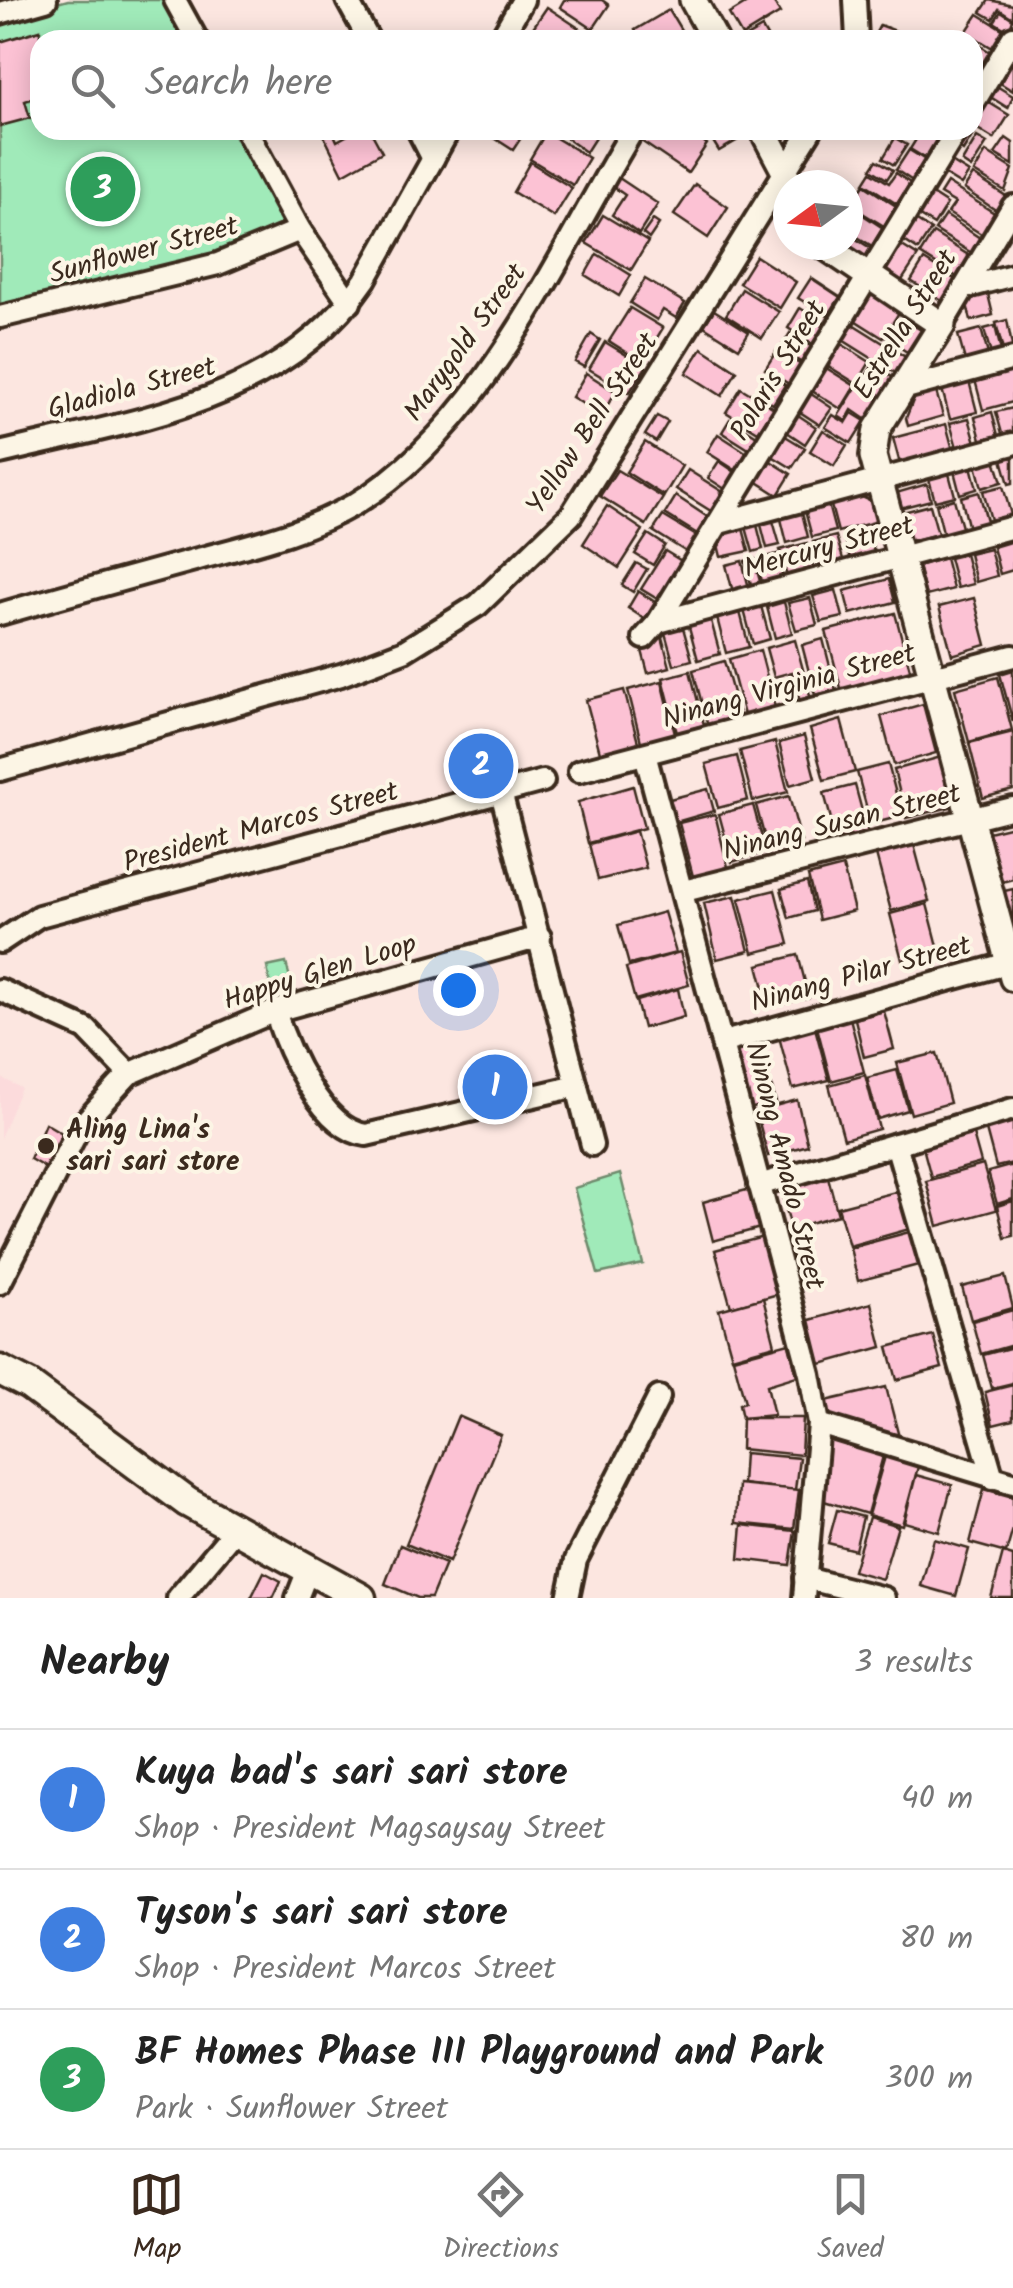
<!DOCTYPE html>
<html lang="en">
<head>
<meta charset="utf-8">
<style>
	body { margin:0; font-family:Kalam,sans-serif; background:#f6f6f6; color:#222 }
	.compass { position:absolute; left:773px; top:170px; width:90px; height:90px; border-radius:50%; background:#fff; box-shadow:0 5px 25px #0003; rotate:255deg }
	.you { position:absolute; left:458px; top:990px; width:35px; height:35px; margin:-25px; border:8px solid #fff; border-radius:50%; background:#1a73e8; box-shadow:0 0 0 15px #1a73e833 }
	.badge { display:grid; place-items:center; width:65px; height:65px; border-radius:50%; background:#3b2a1e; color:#fff; font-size:32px; font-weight:700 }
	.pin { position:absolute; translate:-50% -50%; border:5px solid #fff; box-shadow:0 2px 10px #0006 }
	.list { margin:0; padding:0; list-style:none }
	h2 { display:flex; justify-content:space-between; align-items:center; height:130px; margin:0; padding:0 40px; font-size:42px }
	h2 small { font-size:32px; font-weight:400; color:#767676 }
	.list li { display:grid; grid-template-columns:65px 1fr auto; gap:30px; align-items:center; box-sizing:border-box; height:140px; padding:0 40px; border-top:2px solid #e0e0e0 }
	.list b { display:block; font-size:38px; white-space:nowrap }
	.list p { margin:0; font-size:32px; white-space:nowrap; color:#767676 }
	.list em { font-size:32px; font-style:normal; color:#767676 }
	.icon { flex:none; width:55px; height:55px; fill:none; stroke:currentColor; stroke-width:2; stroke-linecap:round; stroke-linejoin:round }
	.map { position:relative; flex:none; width:1013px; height:1598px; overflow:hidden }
	.search { position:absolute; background:#fff; box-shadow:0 5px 25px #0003; left:30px; right:30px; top:30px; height:110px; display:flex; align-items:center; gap:25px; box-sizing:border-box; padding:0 35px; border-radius:30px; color:#767676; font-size:38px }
	.sheet { height:550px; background:#fff }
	nav { display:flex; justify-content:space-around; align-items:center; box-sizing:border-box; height:140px; border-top:2px solid #e0e0e0; background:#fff; font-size:28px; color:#767676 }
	nav a { display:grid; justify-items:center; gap:5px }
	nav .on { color:#3b2a1e }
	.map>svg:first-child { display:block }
</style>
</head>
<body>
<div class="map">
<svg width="1013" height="1598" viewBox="0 0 1013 1598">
	<rect width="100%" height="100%" fill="#fce6e0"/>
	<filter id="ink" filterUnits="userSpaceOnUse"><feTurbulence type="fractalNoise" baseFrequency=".01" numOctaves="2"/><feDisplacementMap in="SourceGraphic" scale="20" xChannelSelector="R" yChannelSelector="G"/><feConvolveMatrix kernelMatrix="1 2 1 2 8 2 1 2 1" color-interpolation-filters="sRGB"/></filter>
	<g filter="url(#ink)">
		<!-- built -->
		<polygon fill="#fcdbdc" points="0,1077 21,1088 0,1138"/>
		<!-- green -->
		<g fill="#a0eab9" stroke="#6e8a6c" stroke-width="2.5">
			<polygon points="68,0 167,0 188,40 40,40 40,130 237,130 291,228 248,249 0,312 0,19"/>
			<polygon points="286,963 294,994 273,1000 267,967"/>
			<polygon points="620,1174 643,1264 598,1274 574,1188"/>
		</g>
		<!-- building -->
		<g fill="#fcc2d4" stroke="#3b2a1e" stroke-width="2.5">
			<polygon points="564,0 602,0 609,5 593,29 560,7"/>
			<polygon points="752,0 772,0 780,13 742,36 729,14"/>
			<polygon points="989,0 1013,5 1013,18 999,9 993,19 981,12"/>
			<polygon points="547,7 591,36 588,40 535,40 528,35"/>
			<polygon points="669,10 687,40 641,40 635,30"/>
			<polygon points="1001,11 1013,19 1009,31 994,22"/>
			<polygon points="978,14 1007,32 996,50 966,32"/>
			<polygon points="880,25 909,36 908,40 872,40"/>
			<polygon points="762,28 769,40 741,40"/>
			<polygon points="40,30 40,96 25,101 30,118 0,126 0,42"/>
			<polygon points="973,41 993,54 980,75 973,71"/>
			<polygon points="1010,61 1013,63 1013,91 997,81"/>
			<polygon points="990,82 1013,96 1008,108 984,93"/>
			<polygon points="983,99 1009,115 994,139 973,126 973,115"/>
			<polygon points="357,130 370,130 382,152 343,174 324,136 333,132 337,141"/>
			<polygon points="482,130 526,130 513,150"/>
			<polygon points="555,130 600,130 586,152"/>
			<polygon points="648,130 686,130 707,144 688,173 641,141"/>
			<polygon points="706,130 748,130 750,133 719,151"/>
			<polygon points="922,130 940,140 928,160 910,149"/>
			<polygon points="962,130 974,133 963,151 953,144"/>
			<polygon points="546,132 589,158 573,185 530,159"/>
			<polygon points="977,137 987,143 971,168 962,162"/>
			<polygon points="895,138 907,145 894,165 883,158"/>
			<polygon points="1006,138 1013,143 1013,165 995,154"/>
			<polygon points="909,150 927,161 914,182 896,170"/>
			<polygon points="986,152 1013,169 1005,191 974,172"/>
			<polygon points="945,158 969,173 961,185 937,170"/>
			<polygon points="877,160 893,170 887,179 871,169"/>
			<polygon points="530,162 572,188 554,217 513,192"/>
			<polygon points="871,172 889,183 896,173 910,183 897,204 864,183"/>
			<polygon points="973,175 1006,196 997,211 964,189"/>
			<polygon points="619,178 658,204 639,234 612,215 625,195 612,186"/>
			<polygon points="947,183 999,216 986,237 948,213 955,203 940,194"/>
			<polygon points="695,184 728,207 708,238 674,215"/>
			<polygon points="864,185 896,206 884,226 851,206"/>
			<polygon points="924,189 947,204 934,225 910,210"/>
			<polygon points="851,207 883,228 872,246 848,231"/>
			<polygon points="603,215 648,242 631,270 586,243"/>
			<polygon points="945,215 986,242 978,257 935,230"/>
			<polygon points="909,216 931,230 918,250 897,236"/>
			<polygon points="653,220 659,224 649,239 643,234"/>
			<polygon points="933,233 973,258 960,279 920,254"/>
			<polygon points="848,234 872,249 862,265 831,245 848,245"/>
			<polygon points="899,244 918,256 899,285 881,274"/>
			<polygon points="597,254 631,275 619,296 585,275"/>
			<polygon points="756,256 796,282 780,308 739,283"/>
			<polygon points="924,260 956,280 942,301 911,281"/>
			<polygon points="811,278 840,297 828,316 798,298"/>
			<polygon points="645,279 685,303 676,318 663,310 657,320 630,303"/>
			<polygon points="742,289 779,312 762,338 726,315"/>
			<polygon points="867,290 900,311 883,338 850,317"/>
			<polygon points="988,294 993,315 971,321 966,300"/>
			<polygon points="630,308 663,328 642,362 609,341"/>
			<polygon points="800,308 827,325 815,346 788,328"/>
			<polygon points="714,310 749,332 739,348 704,326"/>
			<polygon points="901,318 921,330 907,352 887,339"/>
			<polygon points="1007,320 1013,351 1004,354 996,323"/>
			<polygon points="848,321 907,358 897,374 838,337"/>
			<polygon points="995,326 1002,355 992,358 984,329"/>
			<polygon points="981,329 989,358 966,364 958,335"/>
			<polygon points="790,333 812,347 802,363 780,349"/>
			<polygon points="591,334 600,340 584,367 575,362"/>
			<polygon points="835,340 870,362 857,384 822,362"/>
			<polygon points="605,342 646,367 629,393 589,369"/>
			<polygon points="702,348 737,371 722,396 686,373"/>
			<polygon points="777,350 801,365 789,384 765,369"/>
			<polygon points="873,365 895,379 882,399 860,385"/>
			<polygon points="823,366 855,386 841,409 809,389"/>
			<polygon points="1013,370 1013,402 983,410 975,380"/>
			<polygon points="586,373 616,392 601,415 572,397"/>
			<polygon points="767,373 785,385 773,404 755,393"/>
			<polygon points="969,381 977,412 950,419 942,389"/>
			<polygon points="857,386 881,401 868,421 852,410 846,421 838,416"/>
			<polygon points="741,388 774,408 758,432 726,412"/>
			<polygon points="935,388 943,416 908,426 906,418 916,393"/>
			<polygon points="808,392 832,408 820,425 797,410"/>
			<polygon points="1013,408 1013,434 1003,437 996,412"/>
			<polygon points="992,412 999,439 982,443 975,417"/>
			<polygon points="795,413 816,427 805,444 784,430"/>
			<polygon points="852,413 865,421 851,443 825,427 833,415 846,423"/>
			<polygon points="657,416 668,422 656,442 645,435"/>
			<polygon points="969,418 977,446 958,451 950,423"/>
			<polygon points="730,419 760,438 752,451 722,432"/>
			<polygon points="946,424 953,450 900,464 893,438"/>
			<polygon points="823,430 847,445 834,466 810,451"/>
			<polygon points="718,434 752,456 740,473 707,452"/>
			<polygon points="782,434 805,448 792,468 769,454"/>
			<polygon points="645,442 682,466 664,496 626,472"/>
			<polygon points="1013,449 1013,483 1009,484 1000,452"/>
			<polygon points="994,456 1002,482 982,488 975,461"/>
			<polygon points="769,460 791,474 778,495 756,481"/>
			<polygon points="719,461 738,474 728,491 708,478"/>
			<polygon points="970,462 977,489 960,494 953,467"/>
			<polygon points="617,470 663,498 646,525 600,496"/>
			<polygon points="688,470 726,494 714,513 676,489"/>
			<polygon points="948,470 955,496 935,501 928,475"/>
			<polygon points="927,484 931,500 900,508 896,493"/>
			<polygon points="1003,486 1013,522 993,527 983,491"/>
			<polygon points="851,492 873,502 878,521 838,532 829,498"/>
			<polygon points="979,492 989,528 970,533 961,497"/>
			<polygon points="676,496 709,518 699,535 665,514"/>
			<polygon points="954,499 963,531 944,536 936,504"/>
			<polygon points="827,501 835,531 812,537 804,507"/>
			<polygon points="930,505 938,534 910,541 903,512"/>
			<polygon points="607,506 643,530 619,568 583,544"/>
			<polygon points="801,509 808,537 787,543 780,515"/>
			<polygon points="771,514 780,545 767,548 759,517"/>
			<polygon points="663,516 698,537 688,553 653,531"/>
			<polygon points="755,517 763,549 753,552 744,520"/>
			<polygon points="742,525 749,551 721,557 715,532"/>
			<polygon points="868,529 875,556 851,562 844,535"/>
			<polygon points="648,534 665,545 653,565 635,554"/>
			<polygon points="836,536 845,566 821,573 813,542"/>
			<polygon points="1013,541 1013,570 1000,574 993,547"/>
			<polygon points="807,543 815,574 788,581 780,550"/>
			<polygon points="990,549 997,576 976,582 969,554"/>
			<polygon points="665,551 683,562 659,600 641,589"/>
			<polygon points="777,554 784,582 764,588 756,560"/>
			<polygon points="965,554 973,584 957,588 949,558"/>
			<polygon points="945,558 953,589 926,596 918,566"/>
			<polygon points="754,559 762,589 753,592 745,561"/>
			<polygon points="742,561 750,592 734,596 726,565"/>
			<polygon points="636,563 647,569 633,592 622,585"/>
			<polygon points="889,579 895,602 850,614 844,591"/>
			<polygon points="836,590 843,617 821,622 813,596"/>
			<polygon points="638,591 658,604 648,621 628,608"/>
			<polygon points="810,598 817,625 796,630 788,603"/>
			<polygon points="974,598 986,645 952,655 939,607"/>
			<polygon points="784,602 792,633 775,638 767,607"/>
			<polygon points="761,606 770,639 753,644 744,610"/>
			<polygon points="740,612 749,647 726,653 717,618"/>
			<polygon points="895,613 911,673 842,692 826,631"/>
			<polygon points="710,617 720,654 698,660 688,623"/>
			<polygon points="682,624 692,660 674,665 664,629"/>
			<polygon points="662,637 670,667 648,673 640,643"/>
			<polygon points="823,639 836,690 815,695 802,645"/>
			<polygon points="795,640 811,699 800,702 792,672 774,677 766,648"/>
			<polygon points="760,650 775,707 744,715 729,659"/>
			<polygon points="724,661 740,718 708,727 693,670"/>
			<polygon points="1013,670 1013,722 1000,674"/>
			<polygon points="690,671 704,725 677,733 663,678"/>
			<polygon points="998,677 1012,730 969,742 955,689"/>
			<polygon points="662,681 677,741 643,750 628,690"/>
			<polygon points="624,690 640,750 602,760 586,700"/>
			<polygon points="923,704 936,753 894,765 881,716"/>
			<polygon points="841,720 855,772 824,780 810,729"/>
			<polygon points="1013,732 1013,790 983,798 969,743"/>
			<polygon points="804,736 815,778 790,785 779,743"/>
			<polygon points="490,740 499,786 471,793 463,745"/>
			<polygon points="775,742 788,792 753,801 740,751"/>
			<polygon points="737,756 748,800 718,808 706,764"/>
			<polygon points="941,757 954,806 906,818 894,770"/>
			<polygon points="888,764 902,816 871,824 857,772"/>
			<polygon points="855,785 869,837 838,845 824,793"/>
			<polygon points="633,786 644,828 588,843 578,802"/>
			<polygon points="708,789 714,811 676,822 670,799"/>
			<polygon points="789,796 801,841 768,850 756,805"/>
			<polygon points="753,805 766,852 732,862 719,814"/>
			<polygon points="715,814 729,871 694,880 679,823"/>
			<polygon points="1013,826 1013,879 998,883 984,833"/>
			<polygon points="636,831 646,868 598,880 589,844"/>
			<polygon points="913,841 929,901 891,911 875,851"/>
			<polygon points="843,867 854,911 819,920 808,876"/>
			<polygon points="807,882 814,911 789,918 781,889"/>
			<polygon points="1013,889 1013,939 1000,892"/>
			<polygon points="775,890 789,944 753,953 739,899"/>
			<polygon points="735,896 749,951 717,959 704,903"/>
			<polygon points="927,904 939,950 902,960 890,914"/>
			<polygon points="664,912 676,953 629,965 618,925"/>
			<polygon points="680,952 689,985 635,1000 626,968"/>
			<polygon points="798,955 809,997 769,1007 758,965"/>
			<polygon points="678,989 684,1017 643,1028 636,1001"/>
			<polygon points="884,1011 894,1049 864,1057 855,1019"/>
			<polygon points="850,1018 864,1072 831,1081 817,1027"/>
			<polygon points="814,1024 829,1080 793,1089 778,1033"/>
			<polygon points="758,1039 776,1102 749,1109 732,1046"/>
			<polygon points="937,1053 950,1103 911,1114 897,1063"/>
			<polygon points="897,1070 908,1110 878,1119 867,1078"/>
			<polygon points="503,1072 510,1098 485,1104 481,1077"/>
			<polygon points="865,1075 879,1129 844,1139 829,1085"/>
			<polygon points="797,1100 808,1145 768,1156 756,1111"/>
			<polygon points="1013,1113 1013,1163 996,1167 984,1122"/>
			<polygon points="45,1123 62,1133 49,1170 30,1159"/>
			<polygon points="971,1127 981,1163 931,1177 921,1140"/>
			<polygon points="983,1165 996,1210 938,1226 926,1181"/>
			<polygon points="1013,1165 1013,1199 997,1204 988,1172"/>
			<polygon points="827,1173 838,1215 791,1228 780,1186"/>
			<polygon points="750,1189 760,1228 713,1241 703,1202"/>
			<polygon points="903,1190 913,1228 849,1246 838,1207"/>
			<polygon points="1013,1201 1013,1236 1005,1238 997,1206"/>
			<polygon points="913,1231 922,1264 858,1281 850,1248"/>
			<polygon points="763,1237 778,1294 731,1307 715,1250"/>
			<polygon points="1005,1276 1013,1308 971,1320 962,1287"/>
			<polygon points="763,1298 775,1345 732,1357 719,1310"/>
			<polygon points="871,1303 882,1347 821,1364 810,1320"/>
			<polygon points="1013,1310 1013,1345 981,1354 972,1321"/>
			<polygon points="933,1335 942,1368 897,1380 888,1347"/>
			<polygon points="789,1343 797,1376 767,1385 774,1415 742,1418 739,1404 745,1402 733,1358"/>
			<polygon points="1013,1347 1013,1383 992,1388 983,1355"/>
			<polygon points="1013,1385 1013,1420 993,1425 985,1392"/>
			<polygon points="886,1387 899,1437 829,1417 826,1401"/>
			<polygon points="458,1416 501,1435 449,1562 406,1544"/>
			<polygon points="742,1418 803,1418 801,1455 741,1449"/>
			<polygon points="829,1438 883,1456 867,1514 824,1501"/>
			<polygon points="744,1453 799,1458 795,1490 742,1484"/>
			<polygon points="886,1453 919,1463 902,1525 868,1515"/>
			<polygon points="916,1475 952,1485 939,1532 904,1522"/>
			<polygon points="738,1484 799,1490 794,1529 736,1523"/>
			<polygon points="984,1489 1013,1497 1013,1529 1006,1553 970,1543"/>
			<polygon points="837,1510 863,1517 855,1550 828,1543"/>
			<polygon points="869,1517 898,1526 882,1579 853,1571"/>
			<polygon points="742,1525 795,1531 790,1565 739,1559"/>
			<polygon points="934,1539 969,1549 956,1596 921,1586"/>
			<polygon points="400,1545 445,1564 431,1598 418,1598 385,1584"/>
			<polygon points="1003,1553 1013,1556 1013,1598 991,1598"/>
			<polygon points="264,1572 281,1581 273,1598 251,1598"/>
		</g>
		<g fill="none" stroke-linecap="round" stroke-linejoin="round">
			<!-- minor casing -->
			<g stroke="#3b2a1e" stroke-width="28">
				<g id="minor">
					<polyline points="175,0 197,40"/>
					<polyline points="347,0 369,40"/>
					<polyline points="855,0 857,40"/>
					<polyline points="0,13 46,0"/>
					<polyline points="500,40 523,0"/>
					<polyline points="973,104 1013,37"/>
					<polyline points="246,130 300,230 350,303"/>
					<polyline points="418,130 433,159"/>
					<polyline points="964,288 1013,275"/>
					<polyline points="0,317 218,264 300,230"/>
					<polyline points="942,325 1013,206"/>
					<polyline points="902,389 1013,359"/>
					<path d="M0,453C134,420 282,403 365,280L449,130"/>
					<polyline points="719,523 1013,444"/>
					<path d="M0,614C66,595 132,577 198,559C250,545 307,532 355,504C485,426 557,255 633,130"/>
					<polyline points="658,622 1013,527"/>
					<polyline points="644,638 658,622 957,130"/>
					<polyline points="645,754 810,1374 819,1424 804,1598"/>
					<polyline points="0,770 341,675 404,651 478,605 571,515 811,130"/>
					<polyline points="579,771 1013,656"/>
					<polyline points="501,792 592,1145"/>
					<polyline points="684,891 1013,808"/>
					<polyline points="0,942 39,916 543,781"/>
					<polyline points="0,990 86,1029 129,1074"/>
					<path d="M275,1011C287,1050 322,1129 366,1135L577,1086"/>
					<polyline points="724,1042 1013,962"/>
					<polyline points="896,1144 993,1478"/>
					<polyline points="759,1185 1013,1109"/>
					<polyline points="0,1283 79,1128 129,1074 275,1011 540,937"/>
					<polyline points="819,1424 1013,1483"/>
					<polyline points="805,1578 884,1598"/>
					<polyline points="178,1598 234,1531"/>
					<polyline points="297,1598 308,1570"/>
					<polyline points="568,1598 576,1560 659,1397"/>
				</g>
			</g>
			<!-- tertiary casing -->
			<g stroke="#3b2a1e" stroke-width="32">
				<g id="tertiary">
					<polyline points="693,0 715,40"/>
					<polyline points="763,130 792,185"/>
					<polyline points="823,245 942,325 877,429 873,456 1013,978"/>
				</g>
			</g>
			<!-- secondary casing -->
			<g stroke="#3b2a1e" stroke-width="35">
				<polyline id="secondary" points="0,1370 29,1385 187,1502 361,1598"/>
			</g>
			<!-- minor -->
			<use href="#minor" stroke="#fcf5e5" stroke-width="20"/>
			<!-- tertiary -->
			<use href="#tertiary" stroke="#fcf5e5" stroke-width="25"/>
			<!-- secondary -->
			<use href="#secondary" stroke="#fcf5e5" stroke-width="28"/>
		</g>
	</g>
	<!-- markers -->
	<circle fill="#3b2a1e" stroke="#fcf5e5" stroke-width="4" cx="46" cy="1146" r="10"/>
	<g text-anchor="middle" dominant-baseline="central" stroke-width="8" stroke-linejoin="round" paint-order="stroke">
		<!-- street labels -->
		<g font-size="28" fill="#3b2a1e" stroke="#fcf5e5">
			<text transform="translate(144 251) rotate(-15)">Sunflower Street</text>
			<text transform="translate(906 325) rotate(-58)">Estrella Street</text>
			<text transform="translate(466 343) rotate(-54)">Marygold Street</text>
			<text transform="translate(779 371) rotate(-59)">Polaris Street</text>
			<text transform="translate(132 389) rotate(-15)">Gladiola Street</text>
			<text transform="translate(593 424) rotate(-56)">Yellow Bell Street</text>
			<text transform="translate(829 548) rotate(-15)">Mercury Street</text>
			<text transform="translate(789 687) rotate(-15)">Ninang Virginia Street</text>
			<text transform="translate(842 823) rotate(-14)">Ninang Susan Street</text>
			<text transform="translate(261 828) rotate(-15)">President Marcos Street</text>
			<text transform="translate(320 973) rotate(-17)">Happy Glen Loop</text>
			<text transform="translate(861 975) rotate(-15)">Ninang Pilar Street</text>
			<text transform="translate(784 1166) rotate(76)">Ninong Amado Street</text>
		</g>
		<!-- poi labels -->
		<g font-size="28" font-weight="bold" fill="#3b2a1e" stroke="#fcf5e5" text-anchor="start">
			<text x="66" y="1130">Aling Lina's<tspan x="66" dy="32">sari sari store</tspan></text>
		</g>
	</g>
</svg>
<svg class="compass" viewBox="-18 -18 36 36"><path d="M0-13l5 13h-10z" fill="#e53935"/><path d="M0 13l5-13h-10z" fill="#767676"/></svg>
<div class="you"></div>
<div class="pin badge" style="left:495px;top:1087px;background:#3f7fe0">1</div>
<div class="pin badge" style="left:481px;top:766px;background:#3f7fe0">2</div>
<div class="pin badge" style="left:103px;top:189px;background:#2e9e5b">3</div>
<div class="search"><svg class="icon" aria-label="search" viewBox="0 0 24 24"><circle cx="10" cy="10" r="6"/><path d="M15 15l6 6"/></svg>Search here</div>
</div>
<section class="sheet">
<h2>Nearby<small>3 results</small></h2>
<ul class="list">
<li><span class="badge" style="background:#3f7fe0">1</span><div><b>Kuya bad's sari sari store</b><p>Shop · President Magsaysay Street</p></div><em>40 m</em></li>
<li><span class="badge" style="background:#3f7fe0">2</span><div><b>Tyson's sari sari store</b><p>Shop · President Marcos Street</p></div><em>80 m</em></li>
<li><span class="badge" style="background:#2e9e5b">3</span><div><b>BF Homes Phase III Playground and Park</b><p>Park · Sunflower Street</p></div><em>300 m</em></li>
</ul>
</section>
<nav>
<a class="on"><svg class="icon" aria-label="map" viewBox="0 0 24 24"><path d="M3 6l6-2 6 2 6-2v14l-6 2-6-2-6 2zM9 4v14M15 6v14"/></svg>Map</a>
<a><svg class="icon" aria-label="directions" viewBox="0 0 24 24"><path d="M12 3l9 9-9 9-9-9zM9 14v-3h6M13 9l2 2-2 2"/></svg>Directions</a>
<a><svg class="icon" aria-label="saved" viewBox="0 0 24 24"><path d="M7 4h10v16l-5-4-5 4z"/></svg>Saved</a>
</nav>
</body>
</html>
